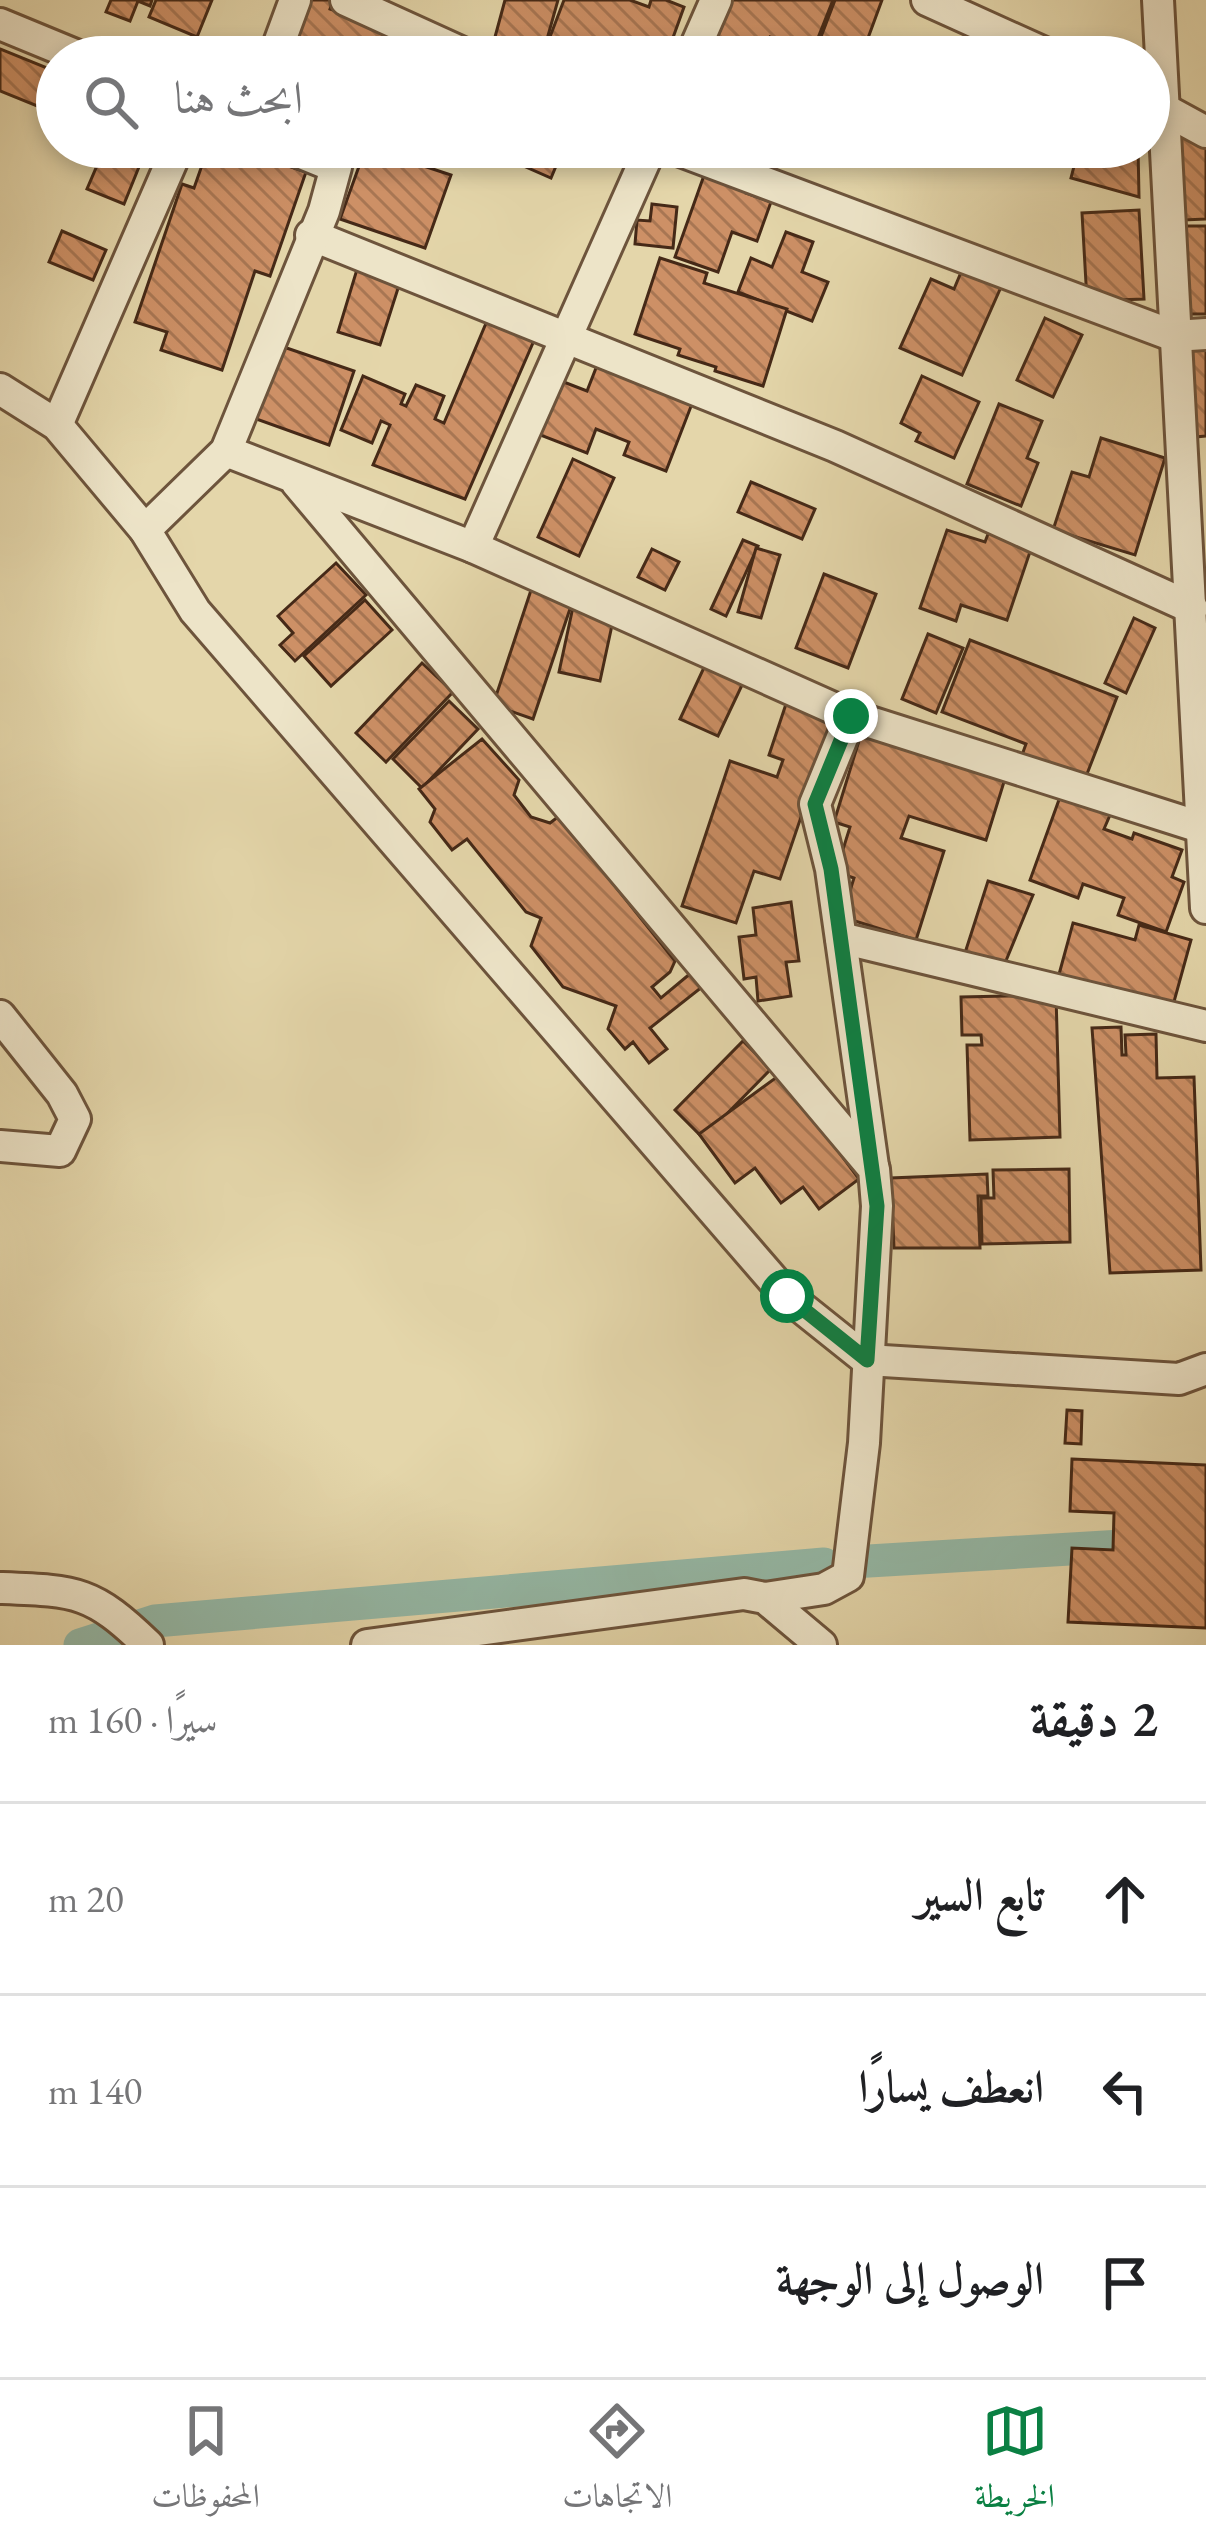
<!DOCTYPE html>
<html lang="ar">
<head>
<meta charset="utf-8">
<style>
	body { margin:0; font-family:"EB Garamond",Amiri,serif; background:#f2f2f2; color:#202124; direction:rtl }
	.stop { position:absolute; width:36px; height:36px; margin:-27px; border:9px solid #0b8043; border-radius:50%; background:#fff }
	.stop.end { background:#0b8043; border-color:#fff; box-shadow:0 3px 12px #0008 }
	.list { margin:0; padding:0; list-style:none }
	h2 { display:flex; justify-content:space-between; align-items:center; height:156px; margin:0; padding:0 48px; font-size:51px }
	h2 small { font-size:39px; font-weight:400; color:#757577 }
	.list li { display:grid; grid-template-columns:78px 1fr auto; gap:36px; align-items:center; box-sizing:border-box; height:192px; padding:0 48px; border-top:3px solid #e0e0e0 }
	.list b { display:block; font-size:45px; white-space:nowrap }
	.list em { font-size:39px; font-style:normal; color:#757577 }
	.icon { flex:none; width:66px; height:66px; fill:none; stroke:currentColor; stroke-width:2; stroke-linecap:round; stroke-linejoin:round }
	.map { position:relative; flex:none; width:1206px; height:1645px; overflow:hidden; direction:ltr }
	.search { position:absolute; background:#fff; box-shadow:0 6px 18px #0003; left:36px; right:36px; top:36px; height:132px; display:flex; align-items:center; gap:30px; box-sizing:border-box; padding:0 42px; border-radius:66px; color:#757577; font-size:45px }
	.sheet { height:732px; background:#fff }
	nav { display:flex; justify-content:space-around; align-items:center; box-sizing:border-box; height:168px; border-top:3px solid #e0e0e0; background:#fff; font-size:33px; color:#757577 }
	nav a { display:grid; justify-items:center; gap:6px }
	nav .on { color:#0b8043 }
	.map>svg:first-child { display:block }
</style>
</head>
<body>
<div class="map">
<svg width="1206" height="1645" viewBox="0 0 1206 1645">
	<defs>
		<pattern id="building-back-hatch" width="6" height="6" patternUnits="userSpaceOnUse" patternTransform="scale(3)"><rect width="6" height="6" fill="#cd9066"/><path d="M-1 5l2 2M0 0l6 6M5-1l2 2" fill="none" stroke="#a87653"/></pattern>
	</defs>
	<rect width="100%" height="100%" fill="#e4d6aa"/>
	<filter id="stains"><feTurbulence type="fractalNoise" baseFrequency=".00167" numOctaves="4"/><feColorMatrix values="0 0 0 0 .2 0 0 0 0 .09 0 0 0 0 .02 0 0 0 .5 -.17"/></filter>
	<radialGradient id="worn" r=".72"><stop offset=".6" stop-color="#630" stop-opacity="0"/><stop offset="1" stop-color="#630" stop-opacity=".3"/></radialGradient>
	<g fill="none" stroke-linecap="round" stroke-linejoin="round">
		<!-- canal -->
		<g stroke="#95b9a7" stroke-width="33">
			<polyline points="852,1562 1206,1541"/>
			<polyline points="80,1645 155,1621 824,1564"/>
		</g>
	</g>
	<!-- building -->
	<g fill="url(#building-back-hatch)" stroke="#452917" stroke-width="3">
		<polygon points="111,0 152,0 150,6 138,1 130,21 106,12"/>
		<polygon points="156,0 212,0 197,37 149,17"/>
		<polygon points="299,0 333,0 330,9 409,36 402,57 279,57"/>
		<polygon points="505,0 558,0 544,50 495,37"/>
		<polygon points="564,0 630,0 649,7 651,0 666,0 684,7 666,57 564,57 545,50"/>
		<polygon points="724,0 833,0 812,53 770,37 762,57 702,57"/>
		<polygon points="835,0 882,0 861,57 816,50"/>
		<polygon points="0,49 57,72 57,114 0,91"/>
		<polygon points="1206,131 1206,219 1184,220 1181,132"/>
		<polygon points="105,147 147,147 124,204 87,189"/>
		<polygon points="366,147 451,175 425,248 340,219"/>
		<polygon points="480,147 564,147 551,178"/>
		<polygon points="1079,147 1138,147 1139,197 1071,178"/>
		<polygon points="207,151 246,163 250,153 306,172 270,276 255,271 222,370 161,350 167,332 135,322 182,184 194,188"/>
		<polygon points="707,167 750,182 746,193 771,202 757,241 732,232 718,272 675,257"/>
		<polygon points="652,204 677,207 673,248 635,244 637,220 650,221"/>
		<polygon points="1139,210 1144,299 1087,301 1082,213"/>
		<polygon points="1185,226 1206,226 1206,314 1187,314"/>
		<polygon points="62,231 106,250 93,280 49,262"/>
		<polygon points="786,232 813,242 802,272 828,282 812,321 738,292 751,258 772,267"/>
		<polygon points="660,258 707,273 704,283 787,309 763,386 715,371 716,367 678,355 680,349 635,334"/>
		<polygon points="358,266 401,279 380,345 338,332"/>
		<polygon points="962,270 1001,287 962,375 900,348 931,279 954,289"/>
		<polygon points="492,309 539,329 465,499 373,465 390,425 381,421 372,443 341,430 363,376 405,394 401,404 406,406 416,385 444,396 435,419 444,423"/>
		<polygon points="1045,318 1082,335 1053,397 1017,380"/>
		<polygon points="1192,340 1206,340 1206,436 1195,437"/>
		<polygon points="272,343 354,371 329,445 248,416"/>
		<polygon points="598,363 695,396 666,471 624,455 629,442 596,429 587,453 535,433 556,379 587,391"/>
		<polygon points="922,376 979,402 954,458 916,441 920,433 901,423"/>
		<polygon points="999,404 1042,421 1027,458 1038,463 1021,506 967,484"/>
		<polygon points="1101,438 1165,458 1135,555 1053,530 1072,472 1089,477"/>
		<polygon points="573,459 614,478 579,556 538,537"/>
		<polygon points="751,482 815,509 802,539 738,512"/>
		<polygon points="991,526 1034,540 1007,620 961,605 956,621 920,608 947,530 985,542"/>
		<polygon points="743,540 758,546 726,616 711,609"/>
		<polygon points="756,548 780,555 761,618 738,612"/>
		<polygon points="652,549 679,562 665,590 638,577"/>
		<polygon points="336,563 366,595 295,661 280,645 293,633 278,616"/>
		<polygon points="538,569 579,582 533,719 493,705"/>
		<polygon points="824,574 876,594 848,668 796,648"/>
		<polygon points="576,593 617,602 600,681 559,672"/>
		<polygon points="365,600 392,630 331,686 304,656"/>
		<polygon points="1134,618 1155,628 1126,693 1105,683"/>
		<polygon points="928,634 963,648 936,713 902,699"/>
		<polygon points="970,640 1117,697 1085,779 1022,755 1026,744 942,712"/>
		<polygon points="714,646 752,664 718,736 680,719"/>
		<polygon points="422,663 453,692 386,762 356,733"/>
		<polygon points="792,686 840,702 780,879 754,871 736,923 682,906 730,761 777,777 783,760 769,755"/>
		<polygon points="449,701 478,729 422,788 393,759"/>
		<polygon points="866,718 1008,769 986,840 909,816 901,838 944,851 916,940 842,917 854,878 836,872 850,827 834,822"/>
		<polygon points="482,739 519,780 514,795 531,817 550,823 559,816 675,961 670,972 652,987 661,998 691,973 702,987 650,1028 667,1049 649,1063 633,1042 625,1049 608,1029 616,1006 563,987 531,946 541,918 526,912 467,839 452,850 430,822 435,809 419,789"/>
		<polygon points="1060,797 1110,815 1104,829 1132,839 1134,833 1182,850 1172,877 1184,882 1166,932 1118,915 1124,898 1083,884 1078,898 1030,880"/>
		<polygon points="988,881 1033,895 1003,968 964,956"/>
		<polygon points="791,902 799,961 786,962 791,996 758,1001 756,977 744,979 739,937 756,935 753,908"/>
		<polygon points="1073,923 1135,940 1139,925 1191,940 1172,1009 1058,978"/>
		<polygon points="1056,995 1060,1137 970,1140 967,1045 982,1045 981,1035 962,1035 961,997"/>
		<polygon points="1121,1027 1122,1055 1126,1055 1125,1035 1156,1034 1157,1078 1194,1077 1201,1270 1110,1273 1092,1028"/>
		<polygon points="743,1041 771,1069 703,1138 675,1110"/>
		<polygon points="781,1074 859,1179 819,1209 803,1187 781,1203 755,1168 735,1183 699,1134"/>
		<polygon points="1069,1169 1070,1242 982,1244 981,1198 994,1198 993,1170"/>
		<polygon points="987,1174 988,1196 978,1196 980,1248 894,1248 891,1178"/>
		<polygon points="1067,1410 1082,1411 1081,1444 1065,1443"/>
		<polygon points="1072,1459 1206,1465 1206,1628 1068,1622 1072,1548 1113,1550 1114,1513 1070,1511"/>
	</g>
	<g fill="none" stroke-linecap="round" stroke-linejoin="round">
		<!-- street casing -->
		<g stroke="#6d543c" stroke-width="36">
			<g id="street">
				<polyline points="346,0 471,57"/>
				<polyline points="927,0 1053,57"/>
				<polyline points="1158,0 1206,908"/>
				<polyline points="0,24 80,57"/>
				<polyline points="274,57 295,0"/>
				<polyline points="691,57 716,0"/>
				<polyline points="1149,101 1206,132"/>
				<polyline points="670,147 1174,336 1206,334"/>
				<polyline points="311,235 835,446 1192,608"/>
				<polyline points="0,389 57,425 145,530 195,611 787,1296 867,1360 1179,1379 1206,1369"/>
				<polyline points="57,425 178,147"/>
				<polyline points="226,451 473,547 851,716 1200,827"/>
				<polyline points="297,483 874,1169 877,1206 864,1443 848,1576 824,1589 765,1598"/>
				<polyline points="145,530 226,451 324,211 336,167 287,147"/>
				<polyline points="473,547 651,147"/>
				<polyline points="851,716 815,804 831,869 873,1166"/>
				<polyline points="841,938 1206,1026"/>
				<polyline points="0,1016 62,1094 75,1119 60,1151 0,1146"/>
				<path d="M0,1588C78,1591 92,1591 148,1645"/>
				<polyline points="367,1645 744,1594 765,1598 821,1645"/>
			</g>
		</g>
		<!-- street -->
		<use href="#street" stroke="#ede4c8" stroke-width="30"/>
	</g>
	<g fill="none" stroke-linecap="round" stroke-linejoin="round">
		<!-- route -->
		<polyline stroke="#0b8043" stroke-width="15" points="787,1296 867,1360 877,1206 831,869 815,804 851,716"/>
	</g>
	<rect width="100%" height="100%" filter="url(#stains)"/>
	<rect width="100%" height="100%" fill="url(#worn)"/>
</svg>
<div class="stop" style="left:787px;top:1296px"></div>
<div class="stop end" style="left:851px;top:716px"></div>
<div class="search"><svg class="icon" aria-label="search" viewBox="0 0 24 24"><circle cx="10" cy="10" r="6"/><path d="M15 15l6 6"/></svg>ابحث هنا</div>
</div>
<section class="sheet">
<h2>2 دقيقة<small>سيرًا · 160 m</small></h2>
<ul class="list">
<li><svg class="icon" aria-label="ahead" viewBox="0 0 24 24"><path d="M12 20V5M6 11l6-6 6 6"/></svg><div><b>تابع السير</b></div><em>20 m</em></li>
<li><svg class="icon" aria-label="left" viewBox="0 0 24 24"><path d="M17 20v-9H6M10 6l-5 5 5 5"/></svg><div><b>انعطف يسارًا</b></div><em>140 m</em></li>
<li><svg class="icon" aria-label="arrive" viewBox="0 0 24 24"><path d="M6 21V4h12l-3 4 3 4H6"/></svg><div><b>الوصول إلى الوجهة</b></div></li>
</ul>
</section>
<nav>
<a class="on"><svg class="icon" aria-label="map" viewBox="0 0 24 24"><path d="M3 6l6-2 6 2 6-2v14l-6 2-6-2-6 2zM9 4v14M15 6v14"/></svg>الخريطة</a>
<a><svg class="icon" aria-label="directions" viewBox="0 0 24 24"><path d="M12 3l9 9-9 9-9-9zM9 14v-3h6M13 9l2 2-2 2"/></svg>الاتجاهات</a>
<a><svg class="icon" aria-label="saved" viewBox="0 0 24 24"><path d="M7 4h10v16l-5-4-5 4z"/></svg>المحفوظات</a>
</nav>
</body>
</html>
